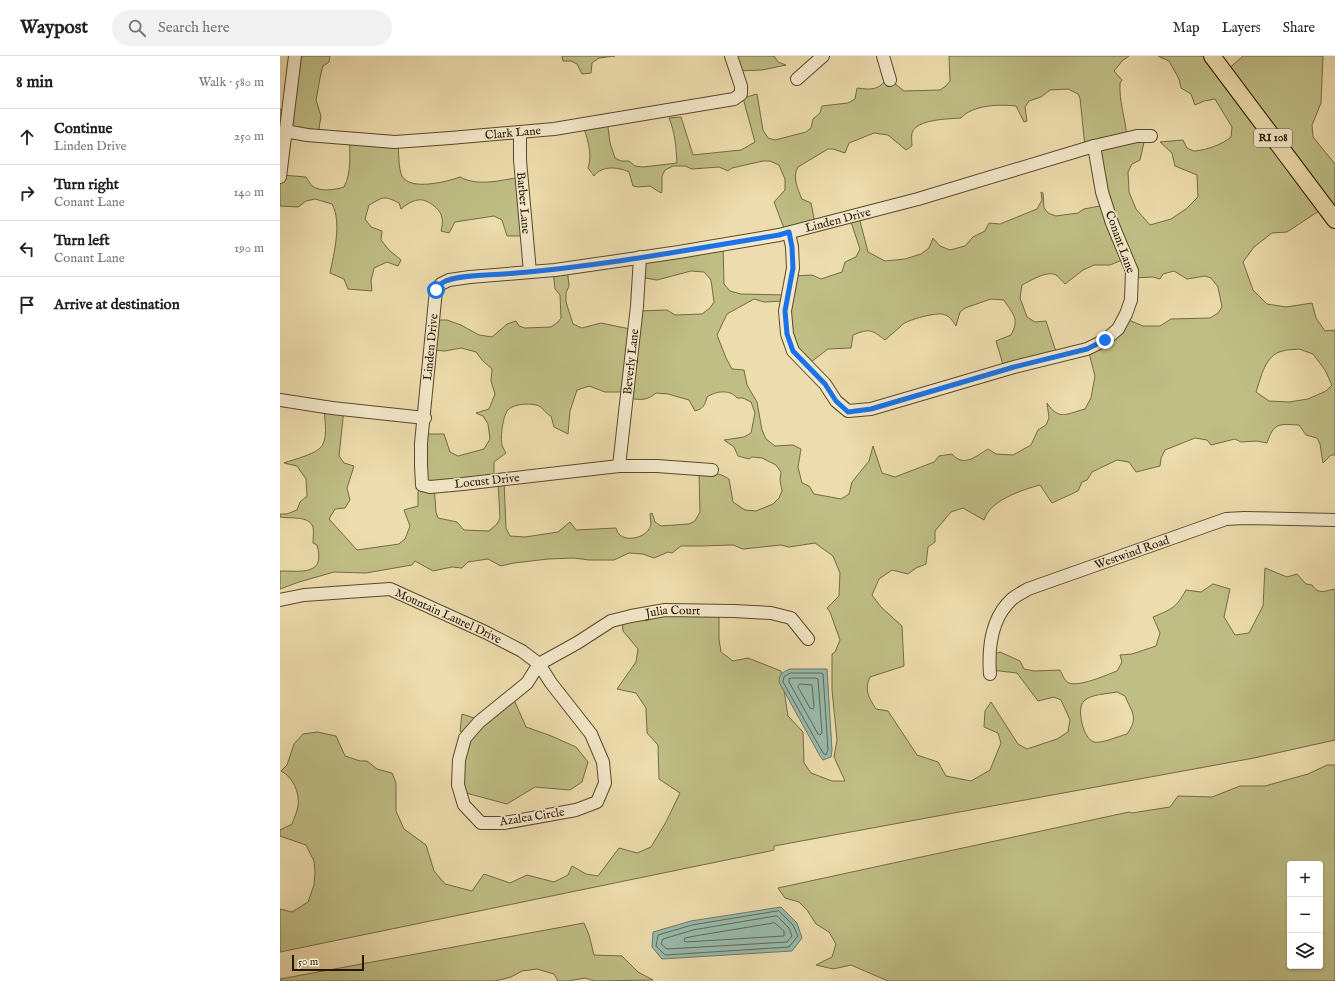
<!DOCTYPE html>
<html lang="en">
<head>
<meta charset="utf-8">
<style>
	body { margin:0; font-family:"IM FELL English",serif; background:#f2f2f2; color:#202124 }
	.controls { position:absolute; right:12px; bottom:12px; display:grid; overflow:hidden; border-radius:4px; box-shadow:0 1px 3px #0004 }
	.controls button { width:36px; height:36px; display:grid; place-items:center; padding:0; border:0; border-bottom:1px solid #e0e0e0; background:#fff; color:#202124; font:20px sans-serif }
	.scale { position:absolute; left:12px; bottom:10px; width:72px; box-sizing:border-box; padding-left:4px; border:2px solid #281602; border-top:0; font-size:11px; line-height:14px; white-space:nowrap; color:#281602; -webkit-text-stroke:3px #f3e8ca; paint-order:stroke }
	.stop { position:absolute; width:12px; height:12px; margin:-9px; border:3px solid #1a73e8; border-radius:50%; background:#fff }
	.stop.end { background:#1a73e8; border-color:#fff; box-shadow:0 1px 4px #0008 }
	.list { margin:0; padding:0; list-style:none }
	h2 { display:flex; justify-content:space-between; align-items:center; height:52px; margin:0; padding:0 16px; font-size:17px }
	h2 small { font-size:13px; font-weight:400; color:#757577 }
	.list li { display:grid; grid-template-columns:26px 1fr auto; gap:12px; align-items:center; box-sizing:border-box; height:56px; padding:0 16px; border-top:1px solid #e0e0e0 }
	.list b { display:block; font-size:15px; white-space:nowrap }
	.list p { margin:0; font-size:13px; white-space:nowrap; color:#757577 }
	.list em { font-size:13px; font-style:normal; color:#757577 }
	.icon { flex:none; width:22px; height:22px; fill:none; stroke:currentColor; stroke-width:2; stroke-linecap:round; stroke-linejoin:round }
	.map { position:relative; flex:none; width:1055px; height:925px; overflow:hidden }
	header { display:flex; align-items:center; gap:24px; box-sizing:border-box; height:56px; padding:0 20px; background:#fff; border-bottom:1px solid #e0e0e0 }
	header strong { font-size:19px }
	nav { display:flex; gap:22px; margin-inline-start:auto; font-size:14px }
	.search { width:280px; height:36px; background:#f2f2f2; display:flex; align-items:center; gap:10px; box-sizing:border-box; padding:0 14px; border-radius:22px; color:#757577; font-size:15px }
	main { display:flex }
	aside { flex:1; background:#fff }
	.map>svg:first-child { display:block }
</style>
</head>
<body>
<header>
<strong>Waypost</strong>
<div class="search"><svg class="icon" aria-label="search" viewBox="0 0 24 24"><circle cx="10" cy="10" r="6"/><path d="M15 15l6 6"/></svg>Search here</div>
<nav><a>Map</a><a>Layers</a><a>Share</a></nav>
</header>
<main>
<aside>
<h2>8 min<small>Walk · 580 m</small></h2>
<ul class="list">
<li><svg class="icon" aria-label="ahead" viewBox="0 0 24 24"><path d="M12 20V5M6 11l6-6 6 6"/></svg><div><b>Continue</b><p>Linden Drive</p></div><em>250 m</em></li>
<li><svg class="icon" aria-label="right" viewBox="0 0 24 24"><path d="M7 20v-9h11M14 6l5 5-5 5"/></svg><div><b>Turn right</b><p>Conant Lane</p></div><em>140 m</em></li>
<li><svg class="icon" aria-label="left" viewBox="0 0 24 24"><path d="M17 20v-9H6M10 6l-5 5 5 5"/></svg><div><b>Turn left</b><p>Conant Lane</p></div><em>190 m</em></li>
<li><svg class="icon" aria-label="arrive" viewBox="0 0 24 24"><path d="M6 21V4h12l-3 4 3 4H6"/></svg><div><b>Arrive at destination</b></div></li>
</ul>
</aside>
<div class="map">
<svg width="1055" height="925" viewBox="0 0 1055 925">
	<rect width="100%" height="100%" fill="#eddcad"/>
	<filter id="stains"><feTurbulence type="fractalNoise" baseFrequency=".005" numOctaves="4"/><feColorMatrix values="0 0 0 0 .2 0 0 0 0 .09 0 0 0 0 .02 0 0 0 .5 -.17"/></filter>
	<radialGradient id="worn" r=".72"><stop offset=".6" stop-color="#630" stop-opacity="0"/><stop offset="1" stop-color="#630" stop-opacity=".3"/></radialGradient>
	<!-- green -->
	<g fill="#bfbe85" stroke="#746a44" fill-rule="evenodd">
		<polygon points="14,0 50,0 49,6 43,10 41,17 36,44 41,60 38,79 5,75 0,116 0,53 6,54"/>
		<polygon points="282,0 335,0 319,2 312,7 311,17 302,18 297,8 291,5 283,5"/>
		<polygon points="452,0 494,0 498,6 506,9 482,14 456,15"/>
		<path d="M669,0H849L842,5L834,15L842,24L840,27C839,45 845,62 847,80L865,82L860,104L852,108L848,116L849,136L856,153L870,169L891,163L906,153L918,141L917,119L895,110L892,97L880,86L903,84L907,92C909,93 913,95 915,95C927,94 943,88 951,81L952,71L935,43L924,45L915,49L911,38L901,32L899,23L889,5L878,0H931L945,16L963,0H1043L1041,47L1032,69L1033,81L1055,108V164L1045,151L1007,176L992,177L974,191L963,206L973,234L987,248L1006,251L1032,247L1036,262L1045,275L1055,274V399H1051L1043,407L1040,388L1037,382L1026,379L1019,369C999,368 994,366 987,387L977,385L961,386L955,383L931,389L927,384L915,382L885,394L881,402L880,410L856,416L849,406L837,404L812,416L807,424L802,426L798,435L772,447L760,429C742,434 710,444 704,464L683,452L671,456L655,475V486L648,491L646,508L636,512L628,518L612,514L599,523L592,539L601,551L622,570L624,610L590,621C584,634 589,642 596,653L608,655L637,699L658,706L666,720L691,725L710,714L721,687L718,677L704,671L705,655L711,646L738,688L747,693L777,683L788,676L790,664L781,644L774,641L758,645L737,617L711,614L709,600L720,596L740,605L744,613L754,615L780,614C782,617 784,625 789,627C800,631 826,619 837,615L842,606L840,599L852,598L876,590L880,577L873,561C892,553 896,552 906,534L921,536L933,528L950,533L944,561L955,579L969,577L983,550L985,512L1007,521L1017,518L1026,528L1032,529C1039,539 1044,535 1055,533V684L974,702L494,790V794L490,795L0,896V853L12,856L28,846L34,829L35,816L34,805L26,789L0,780V774L12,768C14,762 17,756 18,750C20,737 13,721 1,715L7,709L14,688L23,678L37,676L56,680L65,700L80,705H87L97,713L112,717L116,727V755L124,773L146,789L154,815L165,828L192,835L204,818L230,827L247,819L274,826L288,819L292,810L306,818L318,820L339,792L357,797L371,791L386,766L400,737L379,723L378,689L367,677L366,652L356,637L337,633L356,606L358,593L343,575L342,564L365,557L439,555V583L441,596L453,605L468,602L501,615L508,660L523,676L524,707L531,717L552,725H565L554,701L557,684L552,634V598L555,596L560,584L550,556L547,552L559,540L560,517L553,500L535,487L509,491L501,489L463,493L453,489L421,490H401L392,497L388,496L374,502L363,498L349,497L334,504H309L294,502L268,503L234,507L221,510L208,503L188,506L182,512L172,511L153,515L135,505L132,509L86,517L54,516L19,526L0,533V515C21,515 46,520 37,489L33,487C33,482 34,476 33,471C29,459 9,463 0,461V458H7L17,454L20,446L27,440L26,423L17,410L4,407C14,403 39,398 43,388C48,378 44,361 44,350L64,353L59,400L64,407L74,410L67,432L70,444L65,452L55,453L49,463L77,494L119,488L125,483L130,470L124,454L138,450V436L143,429V378H164L170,396L178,400L204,393L210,383L208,368L203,360L196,357L209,353L215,338L211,325L212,313L202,304L196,296L181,292L165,295L152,294L153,264H167L181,269L199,279L212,281L227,268L236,265L239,270L245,272L271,271L278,266L281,262L280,239L275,233L273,214L287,211L289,230L286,237V246L293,268L302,272L321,267L350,273L356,255L387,254L395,259L422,258L430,252L434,246L431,224L424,216L411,215L377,224L359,221V204L443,189L444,228L450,235L461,238L506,239L514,220L532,219L541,223L562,216L565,206L576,201L580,193L569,160L578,157L588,196L605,205L625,203L641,198L649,192L653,182L660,190L670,194L685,190L693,181L705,175L709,167L720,168L757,153L762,144L761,136L763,137L764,152L768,157L776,160L798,157L804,153L825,149L814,95L805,91L800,42L798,38L788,33L770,34L761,41L749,45L745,51L747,65L744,66L736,50C720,48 692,49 681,62C669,63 636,63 632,77C631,81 632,86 632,90L626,94L608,79L594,77L569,87L565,97L553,93H548L518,111C512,121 518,134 522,143L531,147L535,167L505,175L494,146L505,134V123L499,109L490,105H483L452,112L448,115L439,111L412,113L405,110H393L385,114L382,120V136L381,137L370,130L358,131L353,130L349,116C338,111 322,109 314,120L308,112C313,98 307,81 302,67L327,64L330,87L335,102L341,105H349L355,110L363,111L397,107C396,91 395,76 389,62L401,61L413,99L461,94L475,86L463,42L477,38L483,74L488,82L495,84L526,76L531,72L533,63L540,57L542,50L568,47L575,43L577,32C593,34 598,34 608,22L624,35L660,34L666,30L670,25ZM847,202L853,222L873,221L880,223L883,218L894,215L907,223L925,220L931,222L938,231L942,251L938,257L930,262L891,263L880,270H863L844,262L808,293L815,320L811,342L805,353C786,358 779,365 767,347L769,362L766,369L758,374L751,389L733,399L716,398L708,393C696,400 684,412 672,398L659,400L654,406L615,421L602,417L593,390L589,405L572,426L569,438L561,443L534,438L529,430L522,427L518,411L521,393L513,389L495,390L486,383L482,374L477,346L467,329L464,314L452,313L446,302L437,279L447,258L474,243L484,246L505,245L513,294L527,309L548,293L571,292L573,279C590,272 592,274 605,284L620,271C624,264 654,257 662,258C669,259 673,265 676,270L680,256L685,252L711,243L724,244C733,259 740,262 731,279L716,285L724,312L777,299L766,265L755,266L747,261L740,242L742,229C750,225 767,214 776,219C779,221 782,225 785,228L803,214L814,209H830ZM1019,293L1033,298L1045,314L1052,329L1046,335L1028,343L1009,346L989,345L976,336C981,322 985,298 1003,295C1008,293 1014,294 1019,293ZM309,330L325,336H346L348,342C360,344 367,345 376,337L388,338L409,344L415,355C423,353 425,349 427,341C436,335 450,333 457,342H463L471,346L475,357L471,377L464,381L444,384L454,391L458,400L469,403L472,401L482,402L496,409L501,416L500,424L502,435L499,442L493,448L476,455L465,454L453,446L449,423C439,416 430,417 419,418L420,456L415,465L409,468L381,470L375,466L372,457L370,458C370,461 371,465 371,468C369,481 347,487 339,478C337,476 337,474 336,472L296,474L290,466L278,476L245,481L230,480L226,472L224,424L218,426L220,462L217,468L209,475L184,474L177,466L158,462L156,456L154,430L214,424V406L226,397C225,395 223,392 222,389C220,382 223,357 229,353C235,348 249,347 256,349C263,350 264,357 271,360L274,371L288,378L290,355L297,334ZM837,636L845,640C852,657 859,661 847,678C839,680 821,688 814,686C803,683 796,652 804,645C811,638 827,638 837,636Z"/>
		<path d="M70,83L118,86C119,95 118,112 122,120C130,135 166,126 180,121C199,131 221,124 241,121L245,180H227L222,164L214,160L175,166L169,177L161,175C162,171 163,166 162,162C161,153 146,142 138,144C131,145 126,149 121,153L119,147C103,139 104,141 89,149L85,163L91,171L102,175L101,184L109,194L121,204L118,210L107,206L94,212L91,225L92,235L68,233L64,223L50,217C54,197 62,166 52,148L35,143L26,145L18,151L0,150V118L2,119L26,121C28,124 30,128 32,130C40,136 55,134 64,131C72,117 69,98 70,83Z"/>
		<polygon points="231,637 246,671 269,679 296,691 308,706 302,726 290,734 255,731 227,748 182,736 185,678 180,675 182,658 200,664"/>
		<path d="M1047,709H1055V925H608L571,909L553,913L536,909L552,901L556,888L549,876L536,868L527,854L519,846L505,842L498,832L849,756L852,757L890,751L898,740L932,741L960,730H985L1028,718ZM1010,808H1040V910H1010Z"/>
		<polygon points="304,867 309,879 314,899 342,900 358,916 373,924 315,925 305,922 288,925 278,925 274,918 257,913 242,915 231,921 215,925 0,925 0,923"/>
	</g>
	<!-- water -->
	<g fill="#99bbad" stroke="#6c7969">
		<path d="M510,613H547L552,694L551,701L543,704L540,700L499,626C499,618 503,616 510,613Z"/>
		<polygon points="501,851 517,867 522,882 512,895 382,903 372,891 373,876 411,865"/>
	</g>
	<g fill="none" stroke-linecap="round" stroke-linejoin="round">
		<!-- shore -->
		<g stroke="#606858" stroke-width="1">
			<polygon points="511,617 541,617 543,618 548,694 546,699 543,697 503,626 504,621"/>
			<polygon points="512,622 536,622 538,623 542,677 540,679 538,678 509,626 509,623"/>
			<polygon points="520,628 532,629 534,651 533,653 530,652 518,631"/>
			<polygon points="499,855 513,869 518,880 509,891 385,899 376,890 378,879 412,869"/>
			<polygon points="497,860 509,872 512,880 507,886 387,893 381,888 383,883 413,874"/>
			<polygon points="495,867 504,875 504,880 406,886 404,885 405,882 415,880"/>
		</g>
		<!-- minor casing -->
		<g stroke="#59482d" stroke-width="14">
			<g id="minor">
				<polyline points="603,0 610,24"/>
				<polyline points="517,23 543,0"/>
				<path id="s1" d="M5,75L27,79L115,86L170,82L274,73L454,43L461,38V30L451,0"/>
				<path id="s2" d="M240,76V104L250,216"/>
				<polyline points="0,121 15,0"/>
				<polyline points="509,177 512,191 513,212 505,255 507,278 513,295 545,328 556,345 568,355 591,353 734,311 807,293 825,284 838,273 846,258 851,244 852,215 832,167 822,136 814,90"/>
				<polyline points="0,344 52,352 145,362"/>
				<path id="s3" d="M339,410L357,250L360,201"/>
				<path id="s4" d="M432,414L377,410H339L183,428L150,431L142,429L141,409V387L156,234L161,228L169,224L190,221L275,214L399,196L499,179L638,143L814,90L857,80H871"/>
				<path id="s5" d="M0,544L24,539L110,533L205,576L242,595L259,608L271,627L311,678L323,706L325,727L317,746L296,754L224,767H201L184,749L178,729L179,704L185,682L199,666L247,627L259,608L297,587L331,565L351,560L385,554L454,555L491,557L511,562L528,583"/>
				<path id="s6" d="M710,618C708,591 711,562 732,543C737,539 743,536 748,533L946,463L964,462L1055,464"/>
			</g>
		</g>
		<!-- major casing -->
		<g stroke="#281602" stroke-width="18">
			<polyline id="major" points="932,0 1055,164"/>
		</g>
		<!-- minor -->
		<use href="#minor" stroke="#f3e8ca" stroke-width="12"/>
		<!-- major -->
		<use href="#major" stroke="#eddcad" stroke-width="16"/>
	</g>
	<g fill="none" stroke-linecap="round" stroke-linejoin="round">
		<!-- route -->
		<path stroke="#1a73e8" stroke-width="5" d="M156,234C157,232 159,229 162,227C173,219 209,219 224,218C316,211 408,194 499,179L509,176L512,191L513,212L505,255L507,278L513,295L545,328L556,345L568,356L591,353L734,311L807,293L825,284"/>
	</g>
	<g text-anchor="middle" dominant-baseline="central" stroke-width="3.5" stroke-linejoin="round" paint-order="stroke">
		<!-- shield labels -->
		<rect fill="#f3e8ca" stroke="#65553e" stroke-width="1" x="974" y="73" width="38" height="18" rx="3"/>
		<g font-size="11" font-weight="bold" fill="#281602">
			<text x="993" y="82">RI 108</text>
		</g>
		<!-- street labels -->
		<g font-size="12" fill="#281602" stroke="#f3e8ca">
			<text stroke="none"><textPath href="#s1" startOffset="229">Clark Lane</textPath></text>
			<text stroke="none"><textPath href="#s2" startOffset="71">Barber Lane</textPath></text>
			<text stroke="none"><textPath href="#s4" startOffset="898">Linden Drive</textPath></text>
			<text transform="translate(840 186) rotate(70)">Conant Lane</text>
			<text stroke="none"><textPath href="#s4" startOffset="430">Linden Drive</textPath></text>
			<text stroke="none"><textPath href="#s3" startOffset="105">Beverly Lane</textPath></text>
			<text transform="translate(207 425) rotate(-6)">Locust Drive</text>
			<text stroke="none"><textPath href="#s6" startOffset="210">Westwind Road</textPath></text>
			<text stroke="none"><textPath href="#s5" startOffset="902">Julia Court</textPath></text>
			<text stroke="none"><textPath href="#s5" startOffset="175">Mountain Laurel Drive</textPath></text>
			<text transform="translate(252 761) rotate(-9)">Azalea Circle</text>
		</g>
	</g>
	<rect width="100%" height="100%" filter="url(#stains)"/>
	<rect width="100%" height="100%" fill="url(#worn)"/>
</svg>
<div class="controls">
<button>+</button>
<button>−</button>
<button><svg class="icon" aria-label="layers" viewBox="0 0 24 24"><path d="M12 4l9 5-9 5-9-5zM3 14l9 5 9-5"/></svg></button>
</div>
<div class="scale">50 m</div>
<div class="stop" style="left:156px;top:234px"></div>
<div class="stop end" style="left:825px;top:284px"></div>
</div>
</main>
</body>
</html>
